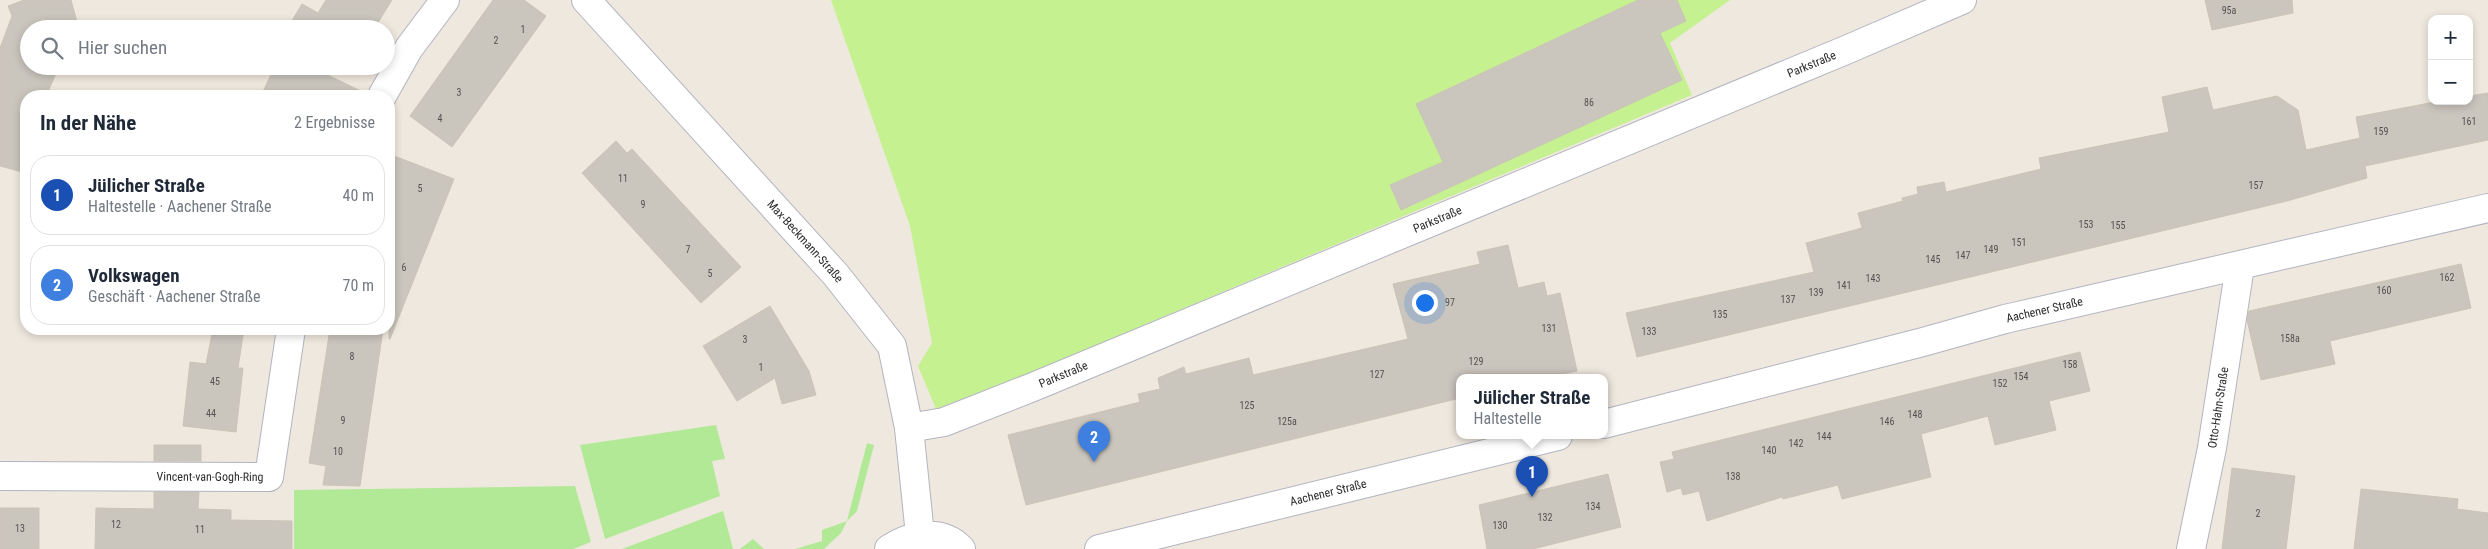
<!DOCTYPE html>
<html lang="de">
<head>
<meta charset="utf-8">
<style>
	body { margin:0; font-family:"Roboto Condensed",sans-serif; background:#f6f6f7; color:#1f2937 }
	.controls { position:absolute; right:15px; top:15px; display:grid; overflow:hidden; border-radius:10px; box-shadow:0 2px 8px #0003 }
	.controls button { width:45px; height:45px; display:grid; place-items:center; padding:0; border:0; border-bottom:1px solid #e0e1e3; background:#fff; color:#1f2937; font:25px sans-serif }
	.you { position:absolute; left:1424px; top:302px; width:18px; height:18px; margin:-12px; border:4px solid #fff; border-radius:50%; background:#1a73e8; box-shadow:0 0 0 8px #1a73e833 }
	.badge { display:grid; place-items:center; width:32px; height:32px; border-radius:50%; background:#7c3aed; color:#fff; font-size:16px; font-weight:700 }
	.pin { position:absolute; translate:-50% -41px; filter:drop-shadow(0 1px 2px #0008) }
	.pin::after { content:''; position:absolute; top:26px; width:18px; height:15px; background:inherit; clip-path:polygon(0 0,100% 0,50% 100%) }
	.popup { position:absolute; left:1456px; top:374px; width:152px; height:65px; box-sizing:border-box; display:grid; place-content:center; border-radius:10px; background:#fff; filter:drop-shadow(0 1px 4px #0005); font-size:16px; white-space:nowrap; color:#747a83 }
	.popup b { font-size:19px; color:#1f2937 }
	.popup::after { content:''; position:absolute; left:50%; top:100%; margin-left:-10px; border:10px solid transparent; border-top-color:#fff }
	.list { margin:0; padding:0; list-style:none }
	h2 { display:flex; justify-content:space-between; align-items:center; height:65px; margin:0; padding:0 20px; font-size:21px }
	h2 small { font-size:16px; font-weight:400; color:#747a83 }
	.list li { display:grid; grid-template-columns:32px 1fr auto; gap:15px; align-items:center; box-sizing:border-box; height:80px; margin:0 10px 10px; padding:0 10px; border:1px solid #e0e1e3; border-radius:20px }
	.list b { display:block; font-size:19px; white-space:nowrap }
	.list p { margin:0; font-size:16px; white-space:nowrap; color:#747a83 }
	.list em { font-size:16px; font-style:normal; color:#747a83 }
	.icon { flex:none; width:28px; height:28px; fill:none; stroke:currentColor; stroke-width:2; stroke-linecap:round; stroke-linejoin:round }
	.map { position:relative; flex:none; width:2488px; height:549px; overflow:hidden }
	.search { position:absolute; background:#fff; box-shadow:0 2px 8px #0003; left:20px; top:20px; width:375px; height:55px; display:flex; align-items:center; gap:12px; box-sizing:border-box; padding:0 18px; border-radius:28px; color:#747a83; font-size:19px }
	.panel { position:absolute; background:#fff; box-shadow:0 2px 8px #0003; left:20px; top:90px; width:375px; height:245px; border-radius:20px }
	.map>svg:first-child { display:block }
</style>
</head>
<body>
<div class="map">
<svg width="2488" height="549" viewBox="0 0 2488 549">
	<rect width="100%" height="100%" fill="#efe8de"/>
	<!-- green -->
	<g fill="#b1e996">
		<polygon points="716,425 725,459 712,461 720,496 605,539 580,445"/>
		<polygon points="867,443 874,445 857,511 847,521 841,533 824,549 795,549 822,541 822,530 847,521"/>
		<polygon points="575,486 591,542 573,549 294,549 294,490"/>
		<polygon points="723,511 733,549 622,549"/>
		<polygon points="753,539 764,549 740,549"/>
	</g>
	<!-- pitch -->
	<polygon fill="#c6f191" points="831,0 1730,0 1670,43 1692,95 1039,369 936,409 918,366 932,343 910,226"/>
	<!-- building -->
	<g fill="#cac5bd" stroke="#cbc4b7">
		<polygon points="24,0 71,0 79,29 29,29 29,66 58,66 58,69 46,96 26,96 26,158 22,172 0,166 0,48 12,16 8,6"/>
		<polygon points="326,0 392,0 374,29 287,29 302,4 318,13"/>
		<polygon points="493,0 524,0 546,16 452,147 410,116"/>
		<polygon points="1638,0 1677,0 1686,21 1660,33 1682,80 1401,210 1390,185 1443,162 1416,104"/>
		<polygon points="2205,0 2292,0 2293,13 2212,30"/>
		<polygon points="275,66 314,66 313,68 367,94 366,96 261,96"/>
		<polygon points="2207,87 2213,110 2277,96 2298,110 2306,150 2360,138 2356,117 2440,101 2469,101 2469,96 2488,93 2488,140 2365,166 2367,178 2287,201 1637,357 1626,313 1814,272 1806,243 1862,228 1858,213 1903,201 1902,198 1918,194 1917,187 1944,182 1946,192 2041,169 2039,158 2169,132 2162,97"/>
		<polygon points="616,141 627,153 632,149 741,267 701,303 582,173"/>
		<polygon points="389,154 454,179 390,339 389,339"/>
		<polygon points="1508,245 1518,288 1544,282 1547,296 1560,293 1577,371 1543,378 1460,378 1460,398 1026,505 1008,435 1140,402 1138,394 1160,389 1158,378 1184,367 1186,374 1249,358 1253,375 1408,339 1393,284 1480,264 1477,252"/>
		<polygon points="2461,264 2471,308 2330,341 2335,364 2261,380 2247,320 2249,311"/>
		<polygon points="770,306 809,371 816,395 782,404 775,378 737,401 703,346"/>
		<polygon points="213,329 244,329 238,368 243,368 236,432 183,426 190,362 206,364"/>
		<polygon points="330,329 383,329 360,486 323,485 326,466 309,463"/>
		<polygon points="2080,352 2090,391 2049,401 2056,430 1995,445 1988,416 1921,434 1931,477 1842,499 1838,485 1783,499 1782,497 1707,521 1699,491 1683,495 1681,488 1667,492 1660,462 1674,459 1672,452"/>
		<rect x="154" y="445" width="47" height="16"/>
		<polygon points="2232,468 2295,476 2286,549 2222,549"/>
		<polygon points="1608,474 1621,527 1533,549 1487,549 1479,505"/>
		<polygon points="2361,489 2458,499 2457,509 2488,513 2488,549 2354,549"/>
		<polygon points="154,492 199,492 198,509 231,510 231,520 292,521 292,549 95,549 96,508 154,509"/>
		<rect x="0" y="508" width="39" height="41"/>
	</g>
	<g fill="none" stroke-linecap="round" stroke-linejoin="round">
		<!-- minor casing -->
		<g stroke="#b2b4c1" stroke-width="30">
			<g id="minor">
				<path id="s1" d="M586,0L836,275L892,346L909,428L920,535"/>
				<polyline points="382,96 409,48 445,0"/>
				<path id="s2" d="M909,428L944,422L1033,387L1846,50L1962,0"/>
				<path id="s3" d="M0,476L269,477L291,329"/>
				<path id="s4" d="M2191,549L2212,448L2240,266"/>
			</g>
		</g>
		<!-- secondary casing -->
		<g stroke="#b2b4c1" stroke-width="30">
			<g id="secondary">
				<path id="s5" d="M1604,424L1923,342L2005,319L2488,208"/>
				<path d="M889,549C910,535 941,528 961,549"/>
				<path id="s6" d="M1099,549L1558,436"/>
			</g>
		</g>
		<!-- minor -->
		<use href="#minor" stroke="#fff" stroke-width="28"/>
		<!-- secondary -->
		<use href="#secondary" stroke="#fff" stroke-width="28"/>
	</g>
	<g text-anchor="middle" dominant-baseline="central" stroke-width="5" stroke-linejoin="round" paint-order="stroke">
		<!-- number labels -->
		<g font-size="10" fill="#545250">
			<text x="2229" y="10">95a</text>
			<text x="523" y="29">1</text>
			<text x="496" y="40">2</text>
			<text x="459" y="92">3</text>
			<text x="1589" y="102">86</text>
			<text x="440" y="118">4</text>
			<text x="2469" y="121">161</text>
			<text x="2381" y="131">159</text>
			<text x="623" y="178">11</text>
			<text x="2256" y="185">157</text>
			<text x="420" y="188">5</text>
			<text x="643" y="204">9</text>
			<text x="2086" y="224">153</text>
			<text x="2118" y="225">155</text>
			<text x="2019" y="242">151</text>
			<text x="688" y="249">7</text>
			<text x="1991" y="249">149</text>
			<text x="1963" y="255">147</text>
			<text x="1933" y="259">145</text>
			<text x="404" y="267">6</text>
			<text x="710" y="273">5</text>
			<text x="2447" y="277">162</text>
			<text x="1873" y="278">143</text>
			<text x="1844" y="285">141</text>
			<text x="2384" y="290">160</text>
			<text x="1816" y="292">139</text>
			<text x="1788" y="299">137</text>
			<text x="1450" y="302">97</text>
			<text x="1720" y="314">135</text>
			<text x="1549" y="328">131</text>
			<text x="1649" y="331">133</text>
			<text x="2290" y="338">158a</text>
			<text x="745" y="339">3</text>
			<text x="352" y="356">8</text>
			<text x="1476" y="361">129</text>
			<text x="2070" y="364">158</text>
			<text x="761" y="367">1</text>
			<text x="1377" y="374">127</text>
			<text x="2021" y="376">154</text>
			<text x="215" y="381">45</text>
			<text x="2000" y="383">152</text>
			<text x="1247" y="405">125</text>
			<text x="211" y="413">44</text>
			<text x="1915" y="414">148</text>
			<text x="343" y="420">9</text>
			<text x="1287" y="421">125a</text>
			<text x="1887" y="421">146</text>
			<text x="1824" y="436">144</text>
			<text x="1796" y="443">142</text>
			<text x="1769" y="450">140</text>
			<text x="338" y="451">10</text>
			<text x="1733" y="476">138</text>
			<text x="1593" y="506">134</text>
			<text x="2258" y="513">2</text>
			<text x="1545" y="517">132</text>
			<text x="116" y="524">12</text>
			<text x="1500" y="525">130</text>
			<text x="20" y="528">13</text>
			<text x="200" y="529">11</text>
		</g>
		<!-- street labels -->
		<g font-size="12" fill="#2c2c2c" stroke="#fff">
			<text stroke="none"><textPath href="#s2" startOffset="974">Parkstraße</textPath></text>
			<text stroke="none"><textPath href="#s2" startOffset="569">Parkstraße</textPath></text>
			<text stroke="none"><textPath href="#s1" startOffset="326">Max-Beckmann-Straße</textPath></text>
			<text stroke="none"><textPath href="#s5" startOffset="455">Aachener Straße</textPath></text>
			<text stroke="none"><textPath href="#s2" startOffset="164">Parkstraße</textPath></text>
			<text stroke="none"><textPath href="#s4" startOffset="144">Otto-Hahn-Straße</textPath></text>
			<text stroke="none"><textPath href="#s3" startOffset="210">Vincent-van-Gogh-Ring</textPath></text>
			<text stroke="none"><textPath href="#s6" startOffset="236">Aachener Straße</textPath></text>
		</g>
	</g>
</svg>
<div class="controls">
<button>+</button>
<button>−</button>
</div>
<div class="you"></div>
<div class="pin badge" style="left:1532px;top:497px;background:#1a4fb4">1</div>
<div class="popup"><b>Jülicher Straße</b>Haltestelle</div>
<div class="pin badge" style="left:1094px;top:462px;background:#3f7fe0">2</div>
<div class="search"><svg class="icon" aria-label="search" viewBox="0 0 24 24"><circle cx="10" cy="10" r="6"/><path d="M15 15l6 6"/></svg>Hier suchen</div>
<section class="panel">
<h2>In der Nähe<small>2 Ergebnisse</small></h2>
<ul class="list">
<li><span class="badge" style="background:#1a4fb4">1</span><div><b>Jülicher Straße</b><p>Haltestelle · Aachener Straße</p></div><em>40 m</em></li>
<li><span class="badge" style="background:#3f7fe0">2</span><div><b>Volkswagen</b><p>Geschäft · Aachener Straße</p></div><em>70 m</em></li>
</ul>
</section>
</div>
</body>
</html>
